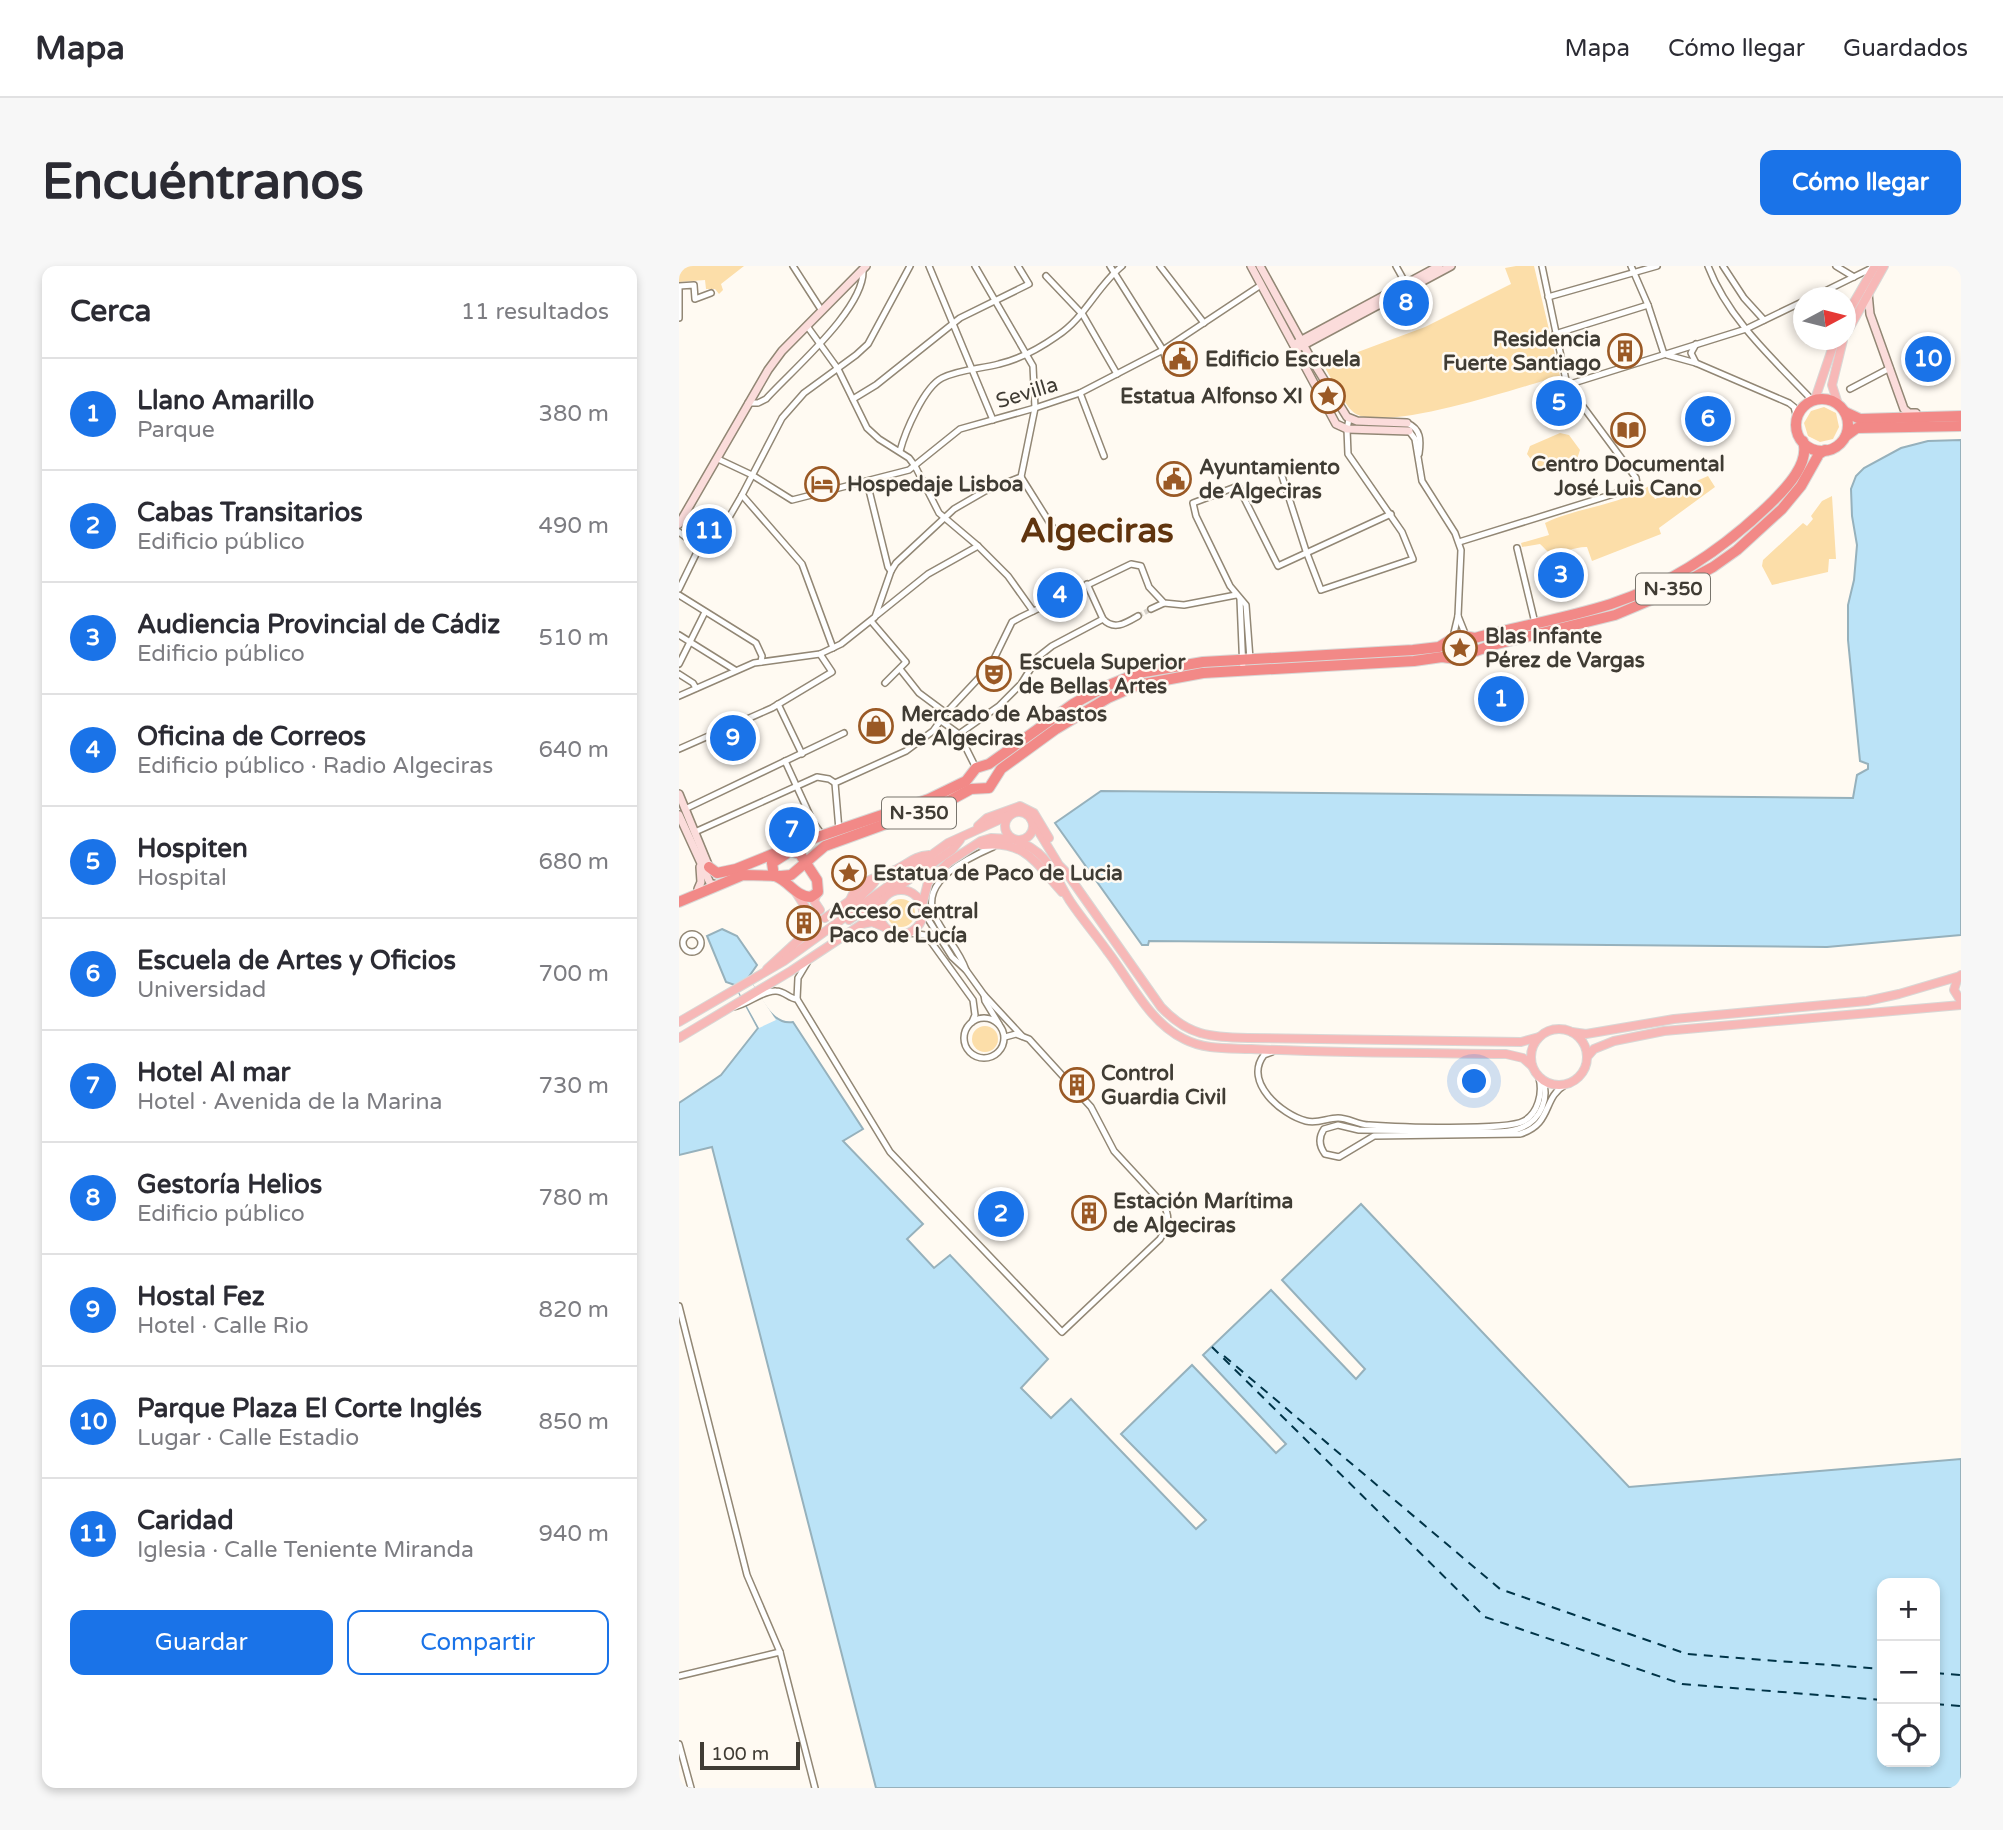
<!DOCTYPE html>
<html lang="es">
<head>
<meta charset="utf-8">
<style>
	body { margin:0; font-family:"Varela Round",sans-serif; background:#f7f7f7; color:#2b2b33 }
	.controls { position:absolute; right:21px; bottom:21px; display:grid; overflow:hidden; border-radius:14px; box-shadow:0 4px 10px #0003 }
	.controls button { width:63px; height:63px; display:grid; place-items:center; padding:0; border:0; border-bottom:2px solid #e1e1e2; background:#fff; color:#2b2b33; font:35px sans-serif }
	.compass { position:absolute; left:1114px; top:21px; width:63px; height:63px; border-radius:50%; background:#fff; box-shadow:0 4px 10px #0003; rotate:83deg }
	.scale { position:absolute; left:21px; bottom:18px; width:100px; box-sizing:border-box; padding-left:7px; border:4px solid #403c34; border-top:0; font-size:19px; line-height:24px; white-space:nowrap; color:#403c34; -webkit-text-stroke:5px #fffaf2; paint-order:stroke }
	.you { position:absolute; left:796px; top:816px; width:24px; height:24px; margin:-18px; border:5px solid #fff; border-radius:50%; background:#1a73e8; box-shadow:0 0 0 10px #1a73e833 }
	.badge { display:grid; place-items:center; width:46px; height:46px; border-radius:50%; background:#1a73e8; color:#fff; font-size:23px; font-weight:700 }
	.pin { position:absolute; translate:-50% -50%; border:4px solid #fff; box-shadow:0 2px 7px #0006 }
	.list { margin:0; padding:0; list-style:none }
	h2 { display:flex; justify-content:space-between; align-items:center; height:91px; margin:0; padding:0 28px; font-size:30px }
	h2 small { font-size:23px; font-weight:400; color:#7c7c81 }
	.list li { display:grid; grid-template-columns:46px 1fr auto; gap:21px; align-items:center; box-sizing:border-box; height:112px; padding:0 28px; border-top:2px solid #e1e1e2 }
	.list b { display:block; font-size:26px; white-space:nowrap }
	.list p { margin:0; font-size:23px; white-space:nowrap; color:#7c7c81 }
	.list em { font-size:23px; font-style:normal; color:#7c7c81 }
	.actions { display:flex; gap:14px; padding:21px 28px }
	.actions a { flex:1; padding:16px 0; border:2px solid #1a73e8; border-radius:14px; text-align:center; font-size:24px; color:#1a73e8 }
	.actions .main { background:#1a73e8; color:#fff }
	.icon { flex:none; width:38px; height:38px; fill:none; stroke:currentColor; stroke-width:2; stroke-linecap:round; stroke-linejoin:round }
	.map { position:relative; flex:none; width:1282px; height:1522px; overflow:hidden; border-radius:14px }
	header { display:flex; align-items:center; gap:42px; box-sizing:border-box; height:98px; padding:0 35px; background:#fff; border-bottom:2px solid #e1e1e2 }
	header strong { font-size:33px }
	nav { display:flex; gap:38px; margin-inline-start:auto; font-size:24px }
	.intro { display:flex; align-items:center; justify-content:space-between; box-sizing:border-box; height:168px; padding:0 42px }
	h1 { margin:0; font-size:49px }
	.button { padding:18px 32px; border-radius:14px; background:#1a73e8; color:#fff; font-size:24px; font-weight:700 }
	main { display:flex; gap:42px; padding:0 42px }
	aside { flex:1; background:#fff; border-radius:14px; box-shadow:0 4px 10px #0003 }
	.map>svg:first-child { display:block }
</style>
</head>
<body>
<header>
<strong>Mapa</strong>
<nav><a>Mapa</a><a>Cómo llegar</a><a>Guardados</a></nav>
</header>
<div class="intro"><h1>Encuéntranos</h1><a class="button">Cómo llegar</a></div>
<main>
<aside>
<h2>Cerca<small>11 resultados</small></h2>
<ul class="list">
<li><span class="badge">1</span><div><b>Llano Amarillo</b><p>Parque</p></div><em>380 m</em></li>
<li><span class="badge">2</span><div><b>Cabas Transitarios</b><p>Edificio público</p></div><em>490 m</em></li>
<li><span class="badge">3</span><div><b>Audiencia Provincial de Cádiz</b><p>Edificio público</p></div><em>510 m</em></li>
<li><span class="badge">4</span><div><b>Oficina de Correos</b><p>Edificio público · Radio Algeciras</p></div><em>640 m</em></li>
<li><span class="badge">5</span><div><b>Hospiten</b><p>Hospital</p></div><em>680 m</em></li>
<li><span class="badge">6</span><div><b>Escuela de Artes y Oficios</b><p>Universidad</p></div><em>700 m</em></li>
<li><span class="badge">7</span><div><b>Hotel Al mar</b><p>Hotel · Avenida de la Marina</p></div><em>730 m</em></li>
<li><span class="badge">8</span><div><b>Gestoría Helios</b><p>Edificio público</p></div><em>780 m</em></li>
<li><span class="badge">9</span><div><b>Hostal Fez</b><p>Hotel · Calle Rio</p></div><em>820 m</em></li>
<li><span class="badge">10</span><div><b>Parque Plaza El Corte Inglés</b><p>Lugar · Calle Estadio</p></div><em>850 m</em></li>
<li><span class="badge">11</span><div><b>Caridad</b><p>Iglesia · Calle Teniente Miranda</p></div><em>940 m</em></li>
</ul>
<div class="actions"><a class="main">Guardar</a><a>Compartir</a></div>
</aside>
<div class="map">
<svg width="1282" height="1522" viewBox="0 0 1282 1522">
	<rect width="100%" height="100%" fill="#fffaf2"/>
	<!-- green -->
	<g fill="#fcdea9">
		<polygon points="0,0 65,0 42,18 44,24 40,28 36,23 27,23 26,14 0,16"/>
		<path d="M837,0H855L881,110C841,121 711,166 677,148C666,142 652,110 644,99L746,61L832,18L826,2Z"/>
		<polygon points="1145,141 1157,147 1160,161 1154,173 1141,176 1129,170 1125,157 1132,145"/>
		<path d="M881,167L890,169L901,184L897,196C870,205 867,214 848,188L851,180Z"/>
		<path d="M1029,210L1036,221L980,262L982,268L913,295L908,281C898,280 878,289 871,287C867,285 865,281 861,278L843,281L842,277L870,269L866,257C899,241 939,240 970,220L976,233Z"/>
		<polygon points="1153,230 1157,293 1150,293 1149,306 1093,319 1083,300 1084,294 1124,257 1128,260 1134,253 1132,250 1143,235"/>
		<circle cx="222" cy="647" r="14"/>
		<circle cx="306" cy="773" r="13"/>
	</g>
	<!-- water -->
	<g fill="#bbe3f7" stroke="#96b1bc" stroke-width="2" fill-rule="evenodd">
		<polygon points="1282,174 1282,669 1148,681 470,675 469,679 463,679 376,557 422,525 1174,532 1178,509 1189,503 1189,498 1181,495 1169,374 1169,339 1175,314 1178,279 1173,250 1172,223 1177,210 1185,202 1222,182 1249,175"/>
		<path d="M43,663L58,670L78,699L69,712C80,728 92,760 114,756L184,863L164,875L244,958L228,973L255,1002L271,989L369,1093L342,1122L372,1152L392,1133L517,1263L527,1254L442,1168L513,1099L597,1187L607,1178L524,1089L592,1024L677,1113L686,1103L603,1014L682,938L950,1221L1282,1193V1522H197L33,881L0,889V837L42,809L79,762L56,719L47,716L28,670ZM1203,1317H1256V1496H1203Z"/>
	</g>
	<!-- pier -->
	<polygon fill="#fffaf2" points="69,711 97,754 80,762 56,719"/>
	<g fill="none" stroke-linecap="round" stroke-linejoin="round">
		<!-- ferry -->
		<g stroke="#003448" stroke-width="2" stroke-dasharray="9 7" stroke-linecap="butt">
			<polyline points="533,1081 806,1351 1003,1418 1203,1434"/>
			<polyline points="545,1090 821,1323 1008,1388 1203,1403"/>
			<polyline points="1256,1407 1282,1409"/>
			<polyline points="1256,1438 1282,1440"/>
		</g>
		<!-- street-tunnel -->
		<polyline stroke="#d9d4cc" stroke-width="5" stroke-dasharray="5 2.5" stroke-linecap="butt" points="459,350 472,343"/>
		<!-- street casing -->
		<g stroke="#928775" stroke-width="8">
			<g id="street">
				<polyline points="114,0 143,45"/>
				<polyline points="250,0 314,154"/>
				<polyline points="296,0 354,100 356,142 342,211"/>
				<polyline points="431,0 484,84 489,101"/>
				<polyline points="481,0 525,57"/>
				<polyline points="717,0 727,18"/>
				<polyline points="952,0 969,39 985,88"/>
				<path d="M1029,0C1049,53 1095,94 1134,135"/>
				<polyline points="1044,0 1065,32 1085,54"/>
				<polyline points="1157,0 1175,11"/>
				<polyline points="367,10 404,49 438,108"/>
				<polyline points="0,20 15,19 16,33 32,27"/>
				<polyline points="0,21 0,52"/>
				<polyline points="869,31 978,0"/>
				<polyline points="1132,32 1195,1"/>
				<polyline points="128,60 159,103 188,162 200,173 230,192 236,200 260,247 299,280 329,310 354,345"/>
				<polyline points="876,68 969,39"/>
				<polyline points="1017,78 1012,87 1017,97"/>
				<polyline points="988,89 1017,97 1110,137 1115,141 1118,152"/>
				<polyline points="888,119 1067,63 1125,35"/>
				<polyline points="1171,123 1211,102"/>
				<polyline points="401,127 425,190"/>
				<polyline points="174,133 197,119 281,52 350,18 339,0"/>
				<path d="M69,137H79L87,133C113,104 187,42 184,3"/>
				<path d="M728,157C742,163 742,174 740,188"/>
				<polyline points="730,165 736,173 743,215 776,267 782,284 779,350 774,371"/>
				<path d="M221,185C226,166 245,121 263,112C281,103 302,103 320,98C341,93 361,82 378,70C406,52 418,20 443,0"/>
				<polyline points="39,193 73,209 113,234 230,204 281,163 356,142 401,127 484,84 582,19"/>
				<polyline points="602,207 627,285 642,324 734,293 723,266 669,188 668,163 670,153"/>
				<polyline points="342,211 374,262"/>
				<polyline points="188,216 209,301 212,305"/>
				<polyline points="63,229 123,298 154,382"/>
				<polyline points="0,266 20,282"/>
				<polyline points="780,276 954,222 958,218 957,212 888,119 863,0"/>
				<polyline points="20,282 34,279 63,229 103,152 125,127 177,89 189,78 231,0"/>
				<polyline points="838,282 856,357"/>
				<path d="M408,318L424,353C435,365 447,357 459,350"/>
				<polyline points="0,323 20,282"/>
				<polyline points="0,329 77,377 83,390 82,396"/>
				<polyline points="561,333 564,405"/>
				<polyline points="472,343 485,337"/>
				<polyline points="198,349 249,308 299,280"/>
				<polyline points="779,350 787,370"/>
				<polyline points="192,355 227,396 206,417"/>
				<polyline points="0,369 56,404"/>
				<polyline points="571,393 567,339 551,320 517,250 514,237 559,220 599,300 712,248"/>
				<polyline points="0,398 26,346"/>
				<polyline points="221,403 240,427 267,447"/>
				<polyline points="0,408 14,417 17,422"/>
				<polyline points="0,430 75,397 141,388 162,378 196,351 212,305 217,297 275,243 306,225 342,211"/>
				<polyline points="99,438 123,488"/>
				<polyline points="262,455 280,468 297,502"/>
				<polyline points="280,468 320,440 342,418 359,391 373,380 424,353"/>
				<polyline points="0,483 93,442 153,406 141,388"/>
				<polyline points="106,495 134,556 144,570"/>
				<polyline points="6,543 165,467"/>
				<polyline points="160,564 156,517 227,485 254,465 267,447 312,399 333,356 342,351 452,298 462,300 470,321 485,337 505,339 557,329"/>
				<polyline points="16,566 138,511 150,513 156,517"/>
				<polyline points="244,645 273,691 287,704 305,729 306,735 320,758"/>
				<polyline points="231,667 246,669 250,673 294,734 296,749 293,756"/>
				<circle cx="13" cy="677" r="9"/>
				<path d="M287,704C280,683 263,668 255,648C241,614 291,591 314,581"/>
				<polyline points="305,729 343,770"/>
				<path d="M118,733L211,886L383,1066L481,973C489,960 492,951 484,938L435,885L412,841L350,773L337,768L326,771"/>
				<path d="M54,741C69,739 83,724 97,725C106,725 110,733 118,733L119,712L128,697"/>
				<circle cx="305" cy="772" r="20"/>
				<path d="M593,786L585,789C564,816 603,849 627,855C639,858 648,852 659,852C670,852 679,859 690,859C715,861 828,865 845,855C859,847 864,827 860,812"/>
				<path d="M864,815C870,832 862,853 844,861C827,869 803,865 784,865C750,865 715,864 680,864L659,859L645,863C639,872 640,880 646,888L660,891L695,870L841,868C874,858 863,832 886,819"/>
				<polyline points="0,1040 68,1309 101,1386 136,1522"/>
				<polyline points="0,1410 101,1386"/>
				<polyline points="0,1478 12,1522"/>
			</g>
		</g>
		<!-- secondary casing -->
		<g stroke="#928775" stroke-width="10">
			<g id="secondary">
				<polyline points="572,0 657,158 668,163 730,165"/>
				<polyline points="581,0 631,91 668,151 678,155 728,157"/>
				<polyline points="1189,27 1191,48 1225,143 1230,147 1237,147"/>
				<polyline points="619,76 760,0"/>
				<polyline points="621,81 772,0"/>
				<polyline points="0,258 89,104 103,85 187,0"/>
				<polyline points="0,528 30,601"/>
				<polyline points="0,549 31,617 37,619"/>
				<polyline points="19,623 22,616 21,601"/>
			</g>
		</g>
		<!-- primary casing -->
		<g stroke="#d9d8d6" stroke-width="10">
			<g id="primary">
				<polyline points="1167,50 1196,0"/>
				<polyline points="1167,68 1205,0"/>
				<polyline points="1136,133 1156,74"/>
				<polyline points="1159,138 1153,119 1164,74"/>
				<circle cx="340" cy="560" r="14"/>
				<path d="M352,553L380,599L387,606L482,741C509,770 531,771 569,772L842,776L860,771"/>
				<polyline points="299,560 308,552 341,540 355,547 370,572"/>
				<path d="M336,574C370,586 374,608 391,635C403,653 417,669 429,686C452,716 470,756 505,773C526,784 549,782 572,783C657,787 742,787 827,788L844,792L853,800"/>
				<path d="M303,579C348,574 357,598 383,626"/>
				<polyline points="216,623 273,584 281,574"/>
				<circle cx="222" cy="646" r="22"/>
				<polyline points="116,625 132,650"/>
				<polyline points="139,625 135,635 141,644"/>
				<path d="M171,634C179,613 201,611 218,603C230,597 236,590 250,589"/>
				<polyline points="243,640 249,616 270,596 302,575 312,572 333,573"/>
				<path d="M174,642C178,630 189,626 196,615"/>
				<polyline points="146,652 173,633"/>
				<polyline points="170,654 203,632"/>
				<polyline points="88,703 137,658"/>
				<polyline points="1282,709 1278,714 1275,724 1282,735"/>
				<polyline points="0,756 105,695 269,577 333,548"/>
				<circle cx="880" cy="791" r="28"/>
				<polyline points="893,766 907,768 995,753 1188,735 1220,728 1281,710"/>
				<polyline points="0,772 112,705 183,658 193,656 205,661"/>
				<polyline points="908,791 915,783 935,775 985,765 1282,739"/>
			</g>
		</g>
		<!-- highway casing -->
		<g stroke="#d9d8d6" stroke-width="12">
			<g id="highway">
				<circle cx="1143" cy="159" r="26"/>
				<polyline points="1166,146 1181,153 1282,150"/>
				<polyline points="1167,170 1178,162 1282,160"/>
				<path d="M769,380C774,365 785,370 796,372C841,360 888,352 932,338C995,317 1047,281 1094,235C1108,221 1131,197 1124,175"/>
				<polyline points="30,601 38,607 57,603 121,577 250,533 287,515 297,502 310,498 394,438 425,421 459,407 524,396 734,384 760,381 771,374"/>
				<polyline points="95,610 93,597 107,588"/>
				<path d="M98,611C110,616 118,631 132,631L139,626L138,614L121,588L105,583"/>
				<polyline points="0,636 64,609 102,610 112,609 146,580 270,535 292,523 310,522 322,503 377,463 429,432 459,419 524,407 735,395 763,391 784,394 794,386 814,379 936,349 979,331 1034,301 1058,284 1103,243 1122,220 1140,188 1146,184"/>
			</g>
		</g>
		<!-- street -->
		<use href="#street" stroke="#fff" stroke-width="5"/>
		<!-- secondary -->
		<use href="#secondary" stroke="#fbdcdb" stroke-width="7"/>
		<!-- primary -->
		<use href="#primary" stroke="#f7b8b7" stroke-width="8"/>
		<!-- highway -->
		<use href="#highway" stroke="#f28987" stroke-width="10"/>
	</g>
	<!-- icons -->
	<defs>
		<g id="building-ring" transform="scale(1.75)"><circle r="9.5" fill="#fffaf2" stroke="#9a5925" stroke-width="1.5"/><path d="M-4-6H4V6H1V3H-1V6H-4ZM-2.5-4.3h1.7v1.8h-1.7ZM.8-4.3h1.7v1.8H.8ZM-2.5-1h1.7V.8h-1.7ZM.8-1h1.7V.8H.8Z" fill="#9a5925"/></g>
		<g id="civic-ring" transform="scale(1.75)"><circle r="9.5" fill="#fffaf2" stroke="#9a5925" stroke-width="1.5"/><path d="M-.6-6.5H3V-4.5H.6V-3L4-1V1h2V6H-6V1h2V-1L-.6-3ZM-1.2 2.5V6h2.4V2.5Z" fill="#9a5925"/></g>
		<g id="sight-ring" transform="scale(1.75)"><circle r="9.5" fill="#fffaf2" stroke="#9a5925" stroke-width="1.5"/><path d="M0-6L1.8-2.2L6-1.7L2.9 1.2L3.7 5.4L0 3.3L-3.7 5.4L-2.9 1.2L-6-1.7L-1.8-2.2Z" fill="#9a5925"/></g>
		<g id="library-ring" transform="scale(1.75)"><circle r="9.5" fill="#fffaf2" stroke="#9a5925" stroke-width="1.5"/><path d="M-6-4Q-3-5.5-.7-3.5V5Q-3 3-6 4ZM6-4Q3-5.5 .7-3.5V5Q3 3 6 4Z" fill="#9a5925"/></g>
		<g id="hotel-ring" transform="scale(1.75)"><circle r="9.5" fill="#fffaf2" stroke="#9a5925" stroke-width="1.5"/><path d="M-6-4.5h1.5V1H6V5H4.5V3h-9V5H-6ZM-4 0a1.8 1.8 0 1 1 3.6 0ZM.5 0V-2.5h3Q6-2.5 6 0Z" fill="#9a5925"/></g>
		<g id="theatre-ring" transform="scale(1.75)"><circle r="9.5" fill="#fffaf2" stroke="#9a5925" stroke-width="1.5"/><path d="M-5-5.5Q0-4 5-5.5V0Q5 5 0 6Q-5 5-5 0ZM-3.3-2.5H-1v1.5H-3.3ZM1-2.5H3.3v1.5H1ZM-2.8 1Q0 5.5 2.8 1Z" fill="#9a5925"/></g>
		<g id="shop-ring" transform="scale(1.75)"><circle r="9.5" fill="#fffaf2" stroke="#9a5925" stroke-width="1.5"/><path d="M-5-2.5h2.3a2.7 3.5 0 0 1 5.4 0H5L5.5 6h-11ZM-1.5-2.5h3a1.5 2.3 0 0 0-3 0Z" fill="#9a5925"/></g>
	</defs>
	<g fill-rule="evenodd">
		<use href="#building-ring" x="946" y="85"/>
		<use href="#civic-ring" x="501" y="93"/>
		<use href="#sight-ring" x="649" y="130"/>
		<use href="#library-ring" x="949" y="164"/>
		<use href="#civic-ring" x="495" y="213"/>
		<use href="#hotel-ring" x="143" y="218"/>
		<use href="#sight-ring" x="781" y="382"/>
		<use href="#theatre-ring" x="315" y="408"/>
		<use href="#shop-ring" x="197" y="460"/>
		<use href="#sight-ring" x="170" y="607"/>
		<use href="#building-ring" x="125" y="657"/>
		<use href="#building-ring" x="398" y="819"/>
		<use href="#building-ring" x="410" y="947"/>
	</g>
	<g text-anchor="middle" dominant-baseline="central" stroke-width="5" stroke-linejoin="round" paint-order="stroke">
		<!-- shield labels -->
		<g fill="#fffaf2" stroke="#79756d" stroke-width="2">
			<rect x="957" y="307.5" width="74" height="31" rx="5"/>
			<rect x="203" y="531.5" width="74" height="31" rx="5"/>
		</g>
		<g font-size="19" font-weight="bold" fill="#403c34">
			<text x="994" y="323">N-350</text>
			<text x="240" y="547">N-350</text>
		</g>
		<!-- poi labels -->
		<g font-size="21" font-weight="bold" fill="#403c34" stroke="#fffaf2" text-anchor="start">
			<text x="922" y="73" text-anchor="end">Residencia<tspan x="922" dy="24">Fuerte Santiago</tspan></text>
			<text x="526" y="93">Edificio Escuela</text>
			<text x="624" y="130" text-anchor="end">Estatua Alfonso XI</text>
			<text x="949" y="198" text-anchor="middle">Centro Documental<tspan x="949" dy="24">José Luis Cano</tspan></text>
			<text x="520" y="201">Ayuntamiento<tspan x="520" dy="24">de Algeciras</tspan></text>
			<text x="168" y="218">Hospedaje Lisboa</text>
			<text x="806" y="370">Blas Infante<tspan x="806" dy="24">Pérez de Vargas</tspan></text>
			<text x="340" y="396">Escuela Superior<tspan x="340" dy="24">de Bellas Artes</tspan></text>
			<text x="222" y="448">Mercado de Abastos<tspan x="222" dy="24">de Algeciras</tspan></text>
			<text x="194" y="607">Estatua de Paco de Lucia</text>
			<text x="150" y="645">Acceso Central<tspan x="150" dy="24">Paco de Lucía</tspan></text>
			<text x="422" y="807">Control<tspan x="422" dy="24">Guardia Civil</tspan></text>
			<text x="434" y="935">Estación Marítima<tspan x="434" dy="24">de Algeciras</tspan></text>
		</g>
		<!-- street labels -->
		<g font-size="21" fill="#403c34" stroke="#fffaf2">
			<text transform="translate(348 127) rotate(-17)">Sevilla</text>
		</g>
		<!-- town labels -->
		<g font-size="35" font-weight="bold" fill="#60340e" stroke="#fffaf2">
			<text x="418" y="265">Algeciras</text>
		</g>
	</g>
</svg>
<div class="controls">
<button>+</button>
<button>−</button>
<button><svg class="icon" aria-label="locate" viewBox="0 0 24 24"><circle cx="12" cy="12" r="6"/><path d="M12 2v4M12 18v4M2 12h4M18 12h4"/></svg></button>
</div>
<svg class="compass" viewBox="-18 -18 36 36"><path d="M0-13l5 13h-10z" fill="#e53935"/><path d="M0 13l5-13h-10z" fill="#7c7c81"/></svg>
<div class="scale">100 m</div>
<div class="you"></div>
<div class="pin badge" style="left:822px;top:433px">1</div>
<div class="pin badge" style="left:322px;top:948px">2</div>
<div class="pin badge" style="left:882px;top:309px">3</div>
<div class="pin badge" style="left:381px;top:329px">4</div>
<div class="pin badge" style="left:880px;top:137px">5</div>
<div class="pin badge" style="left:1029px;top:153px">6</div>
<div class="pin badge" style="left:113px;top:564px">7</div>
<div class="pin badge" style="left:727px;top:37px">8</div>
<div class="pin badge" style="left:54px;top:472px">9</div>
<div class="pin badge" style="left:1249px;top:93px">10</div>
<div class="pin badge" style="left:30px;top:265px">11</div>
</div>
</main>
</body>
</html>
